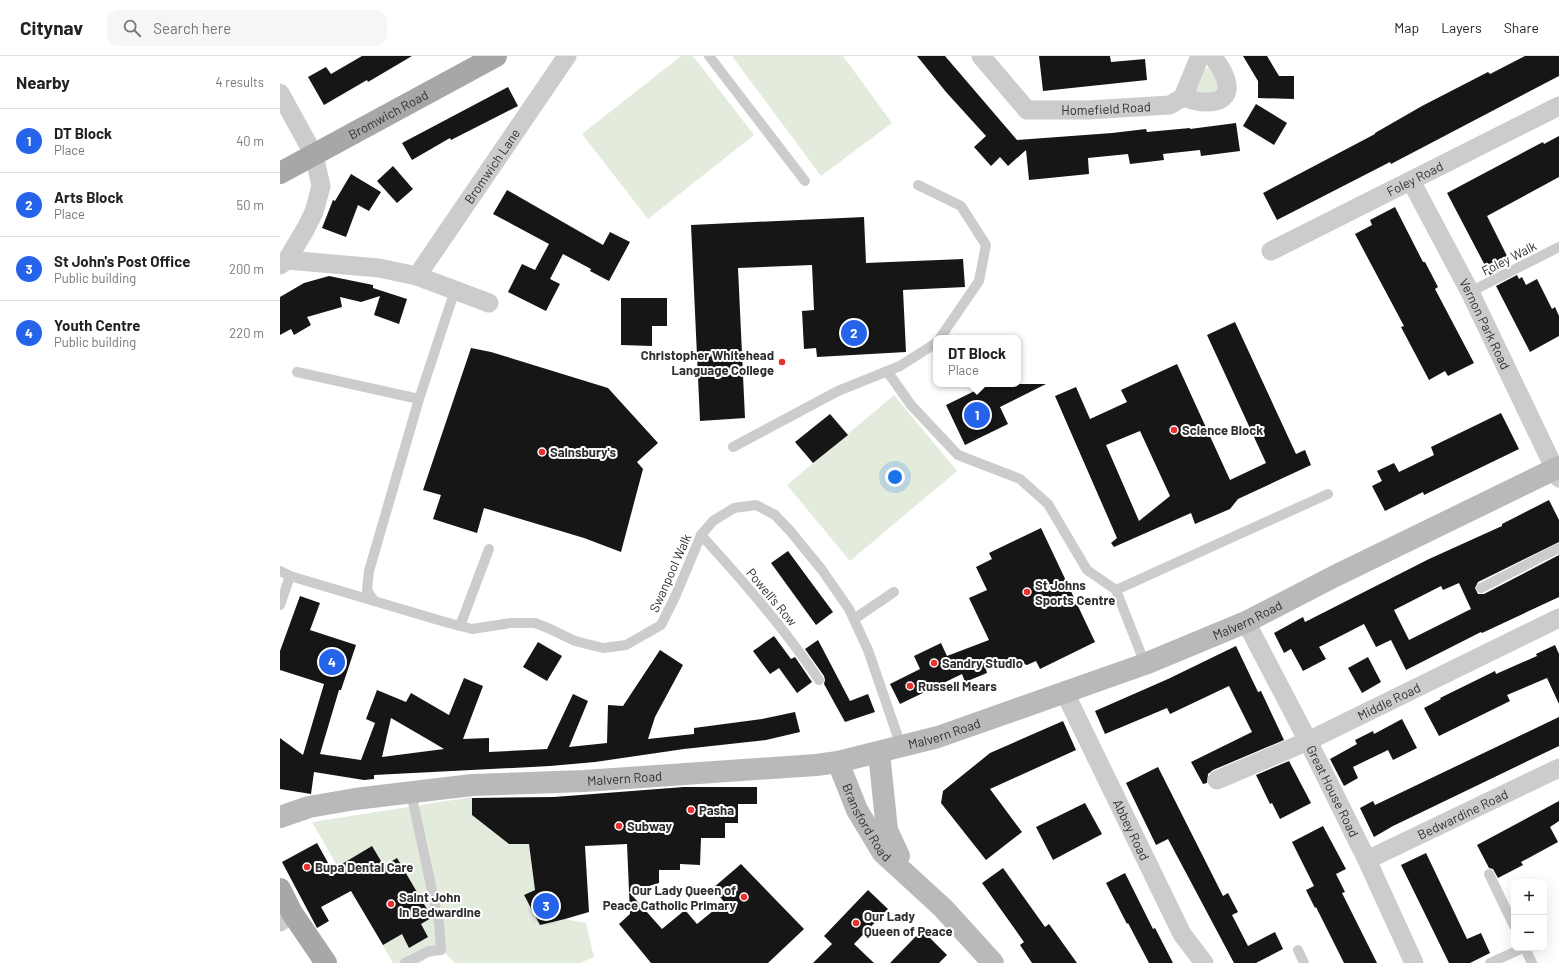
<!DOCTYPE html>
<html lang="en">
<head>
<meta charset="utf-8">
<style>
	body { margin:0; font-family:Barlow,sans-serif; background:#f6f6f6; color:#222 }
	.controls { position:absolute; right:12px; bottom:12px; display:grid; overflow:hidden; border-radius:8px; box-shadow:0 4px 16px #0002 }
	.controls button { width:36px; height:36px; display:grid; place-items:center; padding:0; border:0; border-bottom:1px solid #e0e0e0; background:#fff; color:#222; font:20px sans-serif }
	.you { position:absolute; left:615px; top:421px; width:14px; height:14px; margin:-10px; border:3px solid #fff; border-radius:50%; background:#1a73e8; box-shadow:0 0 0 6px #1a73e833 }
	.badge { display:grid; place-items:center; width:26px; height:26px; border-radius:50%; background:#2563eb; color:#fff; font-size:13px; font-weight:700 }
	.pin { position:absolute; translate:-50% -50%; border:2px solid #fff; box-shadow:0 1px 4px #0006 }
	.popup { position:absolute; left:653px; top:279px; width:88px; height:52px; box-sizing:border-box; display:grid; place-content:center; border-radius:8px; background:#fff; filter:drop-shadow(0 1px 3px #0005); font-size:13px; white-space:nowrap; color:#767676 }
	.popup b { font-size:15px; color:#222 }
	.popup::after { content:''; position:absolute; left:50%; top:100%; margin-left:-8px; border:8px solid transparent; border-top-color:#fff }
	.list { margin:0; padding:0; list-style:none }
	h2 { display:flex; justify-content:space-between; align-items:center; height:52px; margin:0; padding:0 16px; font-size:17px }
	h2 small { font-size:13px; font-weight:400; color:#767676 }
	.list li { display:grid; grid-template-columns:26px 1fr auto; gap:12px; align-items:center; box-sizing:border-box; height:64px; padding:0 16px; border-top:1px solid #e0e0e0 }
	.list b { display:block; font-size:15px; white-space:nowrap }
	.list p { margin:0; font-size:13px; white-space:nowrap; color:#767676 }
	.list em { font-size:13px; font-style:normal; color:#767676 }
	.icon { flex:none; width:22px; height:22px; fill:none; stroke:currentColor; stroke-width:2; stroke-linecap:round; stroke-linejoin:round }
	.map { position:relative; flex:none; width:1279px; height:907px; overflow:hidden }
	header { display:flex; align-items:center; gap:24px; box-sizing:border-box; height:56px; padding:0 20px; background:#fff; border-bottom:1px solid #e0e0e0 }
	header strong { font-size:19px }
	nav { display:flex; gap:22px; margin-inline-start:auto; font-size:14px }
	.search { width:280px; height:36px; background:#f6f6f6; display:flex; align-items:center; gap:10px; box-sizing:border-box; padding:0 14px; border-radius:12px; color:#767676; font-size:15px }
	main { display:flex }
	aside { flex:1; background:#fff }
	.map>svg:first-child { display:block }
</style>
</head>
<body>
<header>
<strong>Citynav</strong>
<div class="search"><svg class="icon" aria-label="search" viewBox="0 0 24 24"><circle cx="10" cy="10" r="6"/><path d="M15 15l6 6"/></svg>Search here</div>
<nav><a>Map</a><a>Layers</a><a>Share</a></nav>
</header>
<main>
<aside>
<h2>Nearby<small>4 results</small></h2>
<ul class="list">
<li><span class="badge">1</span><div><b>DT Block</b><p>Place</p></div><em>40 m</em></li>
<li><span class="badge">2</span><div><b>Arts Block</b><p>Place</p></div><em>50 m</em></li>
<li><span class="badge">3</span><div><b>St John's Post Office</b><p>Public building</p></div><em>200 m</em></li>
<li><span class="badge">4</span><div><b>Youth Centre</b><p>Public building</p></div><em>220 m</em></li>
</ul>
</aside>
<div class="map">
<svg width="1279" height="907" viewBox="0 0 1279 907">
	<rect width="100%" height="100%" fill="#fff"/>
	<!-- green -->
	<g fill="#e3ecdc">
		<polygon points="401,0 413,0 474,79 368,163 302,78"/>
		<polygon points="452,0 563,0 612,67 541,120"/>
		<polygon points="934,11 944,25 936,41 921,42 912,29 918,14"/>
		<polygon points="614,339 677,415 570,505 507,429"/>
		<polygon points="192,741 192,759 229,788 249,788 255,834 244,839 260,869 285,863 306,867 314,901 300,907 175,907 165,897 148,902 140,907 113,907 32,766"/>
	</g>
	<!-- building -->
	<g fill="#161616" fill-rule="evenodd">
		<polygon points="82,0 132,0 88,26 87,24 44,49 28,21 46,11 51,18"/>
		<polygon points="637,0 665,0 737,84 832,77 866,73 867,76 910,72 910,73 956,67 960,95 921,100 920,94 883,98 884,104 850,108 848,98 808,102 809,118 749,124 746,94 728,110 720,101 711,110 694,91 706,80 666,36"/>
		<polygon points="759,0 830,0 831,6 865,3 867,24 763,35"/>
		<polygon points="963,0 987,0 999,20 1014,20 1014,43 978,42 978,25"/>
		<polygon points="1245,0 1279,0 1279,20 1111,108 1110,106 997,164 983,137 1095,78 1095,77 1142,50 1208,16 1210,18"/>
		<polygon points="228,31 238,50 171,84 170,82 132,104 122,87"/>
		<polygon points="976,48 1007,67 994,89 963,70"/>
		<polygon points="1279,80 1279,121 1207,160 1231,208 1210,219 1167,137 1263,86 1264,88"/>
		<polygon points="113,110 133,133 117,147 97,125"/>
		<polygon points="71,118 101,136 89,155 78,149 66,181 42,172 53,144 55,145"/>
		<polygon points="227,134 323,189 330,176 350,186 329,225 310,215 311,213 283,198 270,223 280,228 266,255 228,236 242,208 255,214 269,188 213,158"/>
		<polygon points="1115,151 1143,206 1145,206 1158,231 1155,233 1194,307 1168,320 1165,315 1149,324 1121,271 1124,270 1075,178 1092,169 1090,164"/>
		<polygon points="584,161 586,207 683,203 685,231 623,234 626,296 537,301 536,292 524,293 522,255 534,254 532,209 458,212 465,362 420,365 411,169"/>
		<polygon points="1237,219 1239,223 1242,221 1246,229 1257,223 1272,253 1275,251 1279,260 1279,280 1250,296 1216,230"/>
		<polygon points="49,220 93,229 93,232 127,243 119,268 94,259 100,240 81,246 60,241 62,251 27,261 31,269 14,279 11,273 0,279 0,241 24,227"/>
		<polygon points="341,242 387,242 387,270 372,270 372,290 341,289"/>
		<path d="M955,266L1016,398L1025,394L1031,409L958,443L950,453L915,468L911,457L834,491L831,487L837,482L775,340L796,331L810,363L847,346L841,334L897,308L950,424L986,407L927,279ZM860,375L890,440L859,465L826,389Z"/>
		<polygon points="191,292 211,296 328,332 378,387 357,406 363,413 341,496 304,482 204,452 197,477 153,463 161,439 143,434"/>
		<polygon points="709,328 766,328 720,351 728,368 685,389 666,349"/>
		<polygon points="1221,357 1239,393 1144,439 1143,436 1105,455 1092,430 1102,425 1097,415 1114,407 1119,416 1154,399 1151,391"/>
		<polygon points="550,358 568,379 533,407 515,386"/>
		<path d="M1269,444L1279,464V486L1198,526L1195,532L1198,538H1204L1279,499V541L1202,577L1201,576L1126,614L1111,584L1096,591L1084,568L1039,591L1046,603L1023,615L1011,593L1004,597L994,577L1023,561L1025,566L1149,503L1222,470V468ZM1179,527L1191,553L1129,584L1114,554L1161,530L1163,534Z"/>
		<polygon points="761,472 815,586 760,613 756,605 747,609 729,603 706,613 707,617 685,626 682,618 620,648 610,628 640,613 634,600 661,587 667,600 709,584 689,542 707,534 696,511 712,503 709,497"/>
		<polygon points="508,495 553,556 536,569 491,507"/>
		<path d="M20,540L40,547L30,574L76,589L61,634H59L40,698L81,704L95,667L86,663L97,634L126,646L131,637L169,659L184,622L203,630L183,683L209,682V696L267,693L293,638L308,645L289,691L327,687L328,649L343,650L380,594L403,609L375,661L368,683L414,678V672L482,663L515,656L520,676L486,684L404,693L315,706L270,710L94,719V723L84,724L34,716L31,738L0,733V682L23,699L44,628L0,614V595ZM111,662L154,687L164,693L102,701Z"/>
		<polygon points="494,580 511,603 515,601 532,626 517,637 499,612 490,618 473,595"/>
		<polygon points="538,584 570,645 588,638 595,656 565,666 544,628 545,624 544,620 525,593"/>
		<polygon points="258,586 282,600 267,625 243,611"/>
		<polygon points="1275,589 1279,598 1279,648 1267,622 1227,639 1230,645 1159,680 1144,652 1161,643 1160,642 1215,615 1216,618 1257,600 1256,598"/>
		<polygon points="956,590 978,636 981,635 1004,684 933,714 928,718 927,727 923,728 911,706 972,676 949,630 890,658 887,652 825,678 815,655 888,623"/>
		<polygon points="1088,601 1101,626 1082,637 1068,612"/>
		<polygon points="1279,661 1279,690 1113,770 1094,781 1080,752 1093,745 1095,749"/>
		<polygon points="1122,663 1137,692 1113,704 1108,694 1073,711 1078,722 1064,730 1050,703 1077,688 1075,684 1093,675 1094,678"/>
		<polygon points="783,665 796,694 710,733 742,776 706,804 661,747 663,735 710,697"/>
		<polygon points="1009,705 1031,747 1000,763 992,747 990,748 976,719"/>
		<polygon points="878,711 943,840 948,837 958,856 952,859 968,890 995,876 1003,893 976,907 954,907 888,783 876,789 846,727"/>
		<polygon points="404,731 477,731 477,748 458,748 458,767 445,767 445,782 421,782 420,809 400,808 400,814 379,814 379,827 349,836 382,873 405,854 417,868 444,846 433,832 461,808 524,873 488,907 371,907 339,868 350,858 347,788 305,790 309,856 285,863 260,869 244,839 255,834 249,788 229,788 192,759 192,742 274,741"/>
		<polygon points="1279,745 1279,765 1270,771 1278,786 1241,806 1243,809 1218,822 1213,813 1209,812 1197,789"/>
		<polygon points="805,747 822,778 773,804 756,771"/>
		<polygon points="1043,770 1066,813 1056,818 1065,836 1062,837 1097,907 1064,907 1036,851 1035,852 1026,834 1034,830 1012,786"/>
		<polygon points="37,787 52,814 92,790 104,810 117,802 151,860 151,862 141,868 148,881 129,892 122,878 103,889 71,835 41,851 49,865 37,872 2,806"/>
		<polygon points="1146,797 1187,883 1201,877 1210,897 1190,907 1169,907 1121,809"/>
		<polygon points="723,812 765,871 769,868 797,907 752,907 740,889 744,886 702,827"/>
		<polygon points="845,817 873,873 875,872 893,907 869,907 848,867 847,868 826,827"/>
		<polygon points="588,834 608,853 574,888 594,907 533,907 552,888 544,880"/>
		<polygon points="642,874 667,899 659,907 610,907"/>
	</g>
	<g fill="none" stroke-linecap="round" stroke-linejoin="round">
		<!-- lane -->
		<g stroke="#ccc" stroke-width="10">
			<polyline points="429,0 525,125"/>
			<polyline points="638,129 681,150 706,189 699,225 660,282"/>
			<polyline points="1190,236 1279,191"/>
			<polyline points="607,315 631,349 678,399 740,423 768,448 807,514 836,534 865,608"/>
			<polyline points="17,316 139,343"/>
			<polyline points="453,391 558,335 620,310 656,287"/>
			<path d="M421,479C463,525 504,572 539,624"/>
			<polyline points="0,515 10,520 165,566 192,573 231,567 255,567 268,572 295,585 323,592 346,589 381,569 395,541 421,479 433,465 454,452 476,449 495,459 511,476 542,514 569,553 588,594 621,690"/>
			<polyline points="1201,532 1279,492"/>
			<polyline points="836,534 1048,438"/>
			<polyline points="94,545 87,534 89,515 139,343 175,234"/>
			<polyline points="0,549 10,520"/>
			<polyline points="574,563 614,536"/>
			<polyline points="180,570 209,493"/>
			<polyline points="1209,818 1234,870"/>
			<polyline points="1245,892 1252,907"/>
			<polyline points="1018,894 1024,907"/>
			<polyline points="125,907 149,895 161,894 159,867 131,737"/>
			<polyline points="1210,907 1243,892"/>
		</g>
		<!-- street -->
		<g stroke="#ccc" stroke-width="19">
			<path id="s1" d="M701,0L747,54H808L890,49L903,41"/>
			<polyline points="0,37 34,99 41,130 34,156 25,174 7,204 0,209"/>
			<path d="M903,41C910,43 917,46 924,46C961,47 946,17 932,0"/>
			<polyline points="903,41 920,0"/>
			<path id="s2" d="M1131,125L1190,236L1279,422"/>
			<path id="s3" d="M991,195L1279,50"/>
			<polyline points="7,204 99,212 137,220 209,247"/>
			<path id="s4" d="M137,220L287,0"/>
			<path id="s5" d="M966,566L1028,685L1087,804L1134,907"/>
			<path id="s6" d="M785,637L902,878L924,907"/>
			<path id="s7" d="M937,724L1028,685L1279,562"/>
			<path id="s8" d="M1087,804L1279,712"/>
			<polyline points="0,866 12,857"/>
		</g>
		<!-- secondary -->
		<g stroke="#b9b9b9" stroke-width="22">
			<polyline points="599,697 607,774 619,800"/>
			<path id="s9" d="M558,706L577,754L603,797L663,852L713,907"/>
			<path id="s10" d="M0,761L29,751L75,743L192,729L304,725L536,709L558,706L658,681L865,608L966,566L1055,520L1279,411"/>
		</g>
		<!-- primary -->
		<g stroke="#a7a7a7" stroke-width="22">
			<path id="s11" d="M0,117L216,0"/>
			<polyline points="0,833 12,857 46,907"/>
		</g>
	</g>
	<!-- markers -->
	<g fill="#ea2f2d" stroke="#fff" stroke-width="1.5">
		<circle cx="502" cy="306" r="4"/>
		<circle cx="894" cy="374" r="4"/>
		<circle cx="262" cy="396" r="4"/>
		<circle cx="747" cy="536" r="4"/>
		<circle cx="654" cy="607" r="4"/>
		<circle cx="630" cy="630" r="4"/>
		<circle cx="411" cy="754" r="4"/>
		<circle cx="339" cy="770" r="4"/>
		<circle cx="27" cy="811" r="4"/>
		<circle cx="464" cy="841" r="4"/>
		<circle cx="111" cy="848" r="4"/>
		<circle cx="576" cy="867" r="4"/>
	</g>
	<g text-anchor="middle" dominant-baseline="central" stroke-width="4" stroke-linejoin="round" paint-order="stroke">
		<!-- street labels -->
		<g font-size="13" fill="#2f2f2f" stroke="#fff">
			<text stroke="none"><textPath href="#s1" startOffset="150">Homefield Road</textPath></text>
			<text stroke="none"><textPath href="#s11" startOffset="123">Bromwich Road</textPath></text>
			<text stroke="none"><textPath href="#s4" startOffset="133">Bromwich Lane</textPath></text>
			<text stroke="none"><textPath href="#s3" startOffset="161">Foley Road</textPath></text>
			<text transform="translate(1229 202) rotate(-27)">Foley Walk</text>
			<text stroke="none"><textPath href="#s2" startOffset="161">Vernon Park Road</textPath></text>
			<text transform="translate(390 517) rotate(-66)">Swanpool Walk</text>
			<text transform="translate(492 541) rotate(50)">Powell's Row</text>
			<text stroke="none"><textPath href="#s10" startOffset="996">Malvern Road</textPath></text>
			<text stroke="none"><textPath href="#s7" startOffset="189">Middle Road</textPath></text>
			<text stroke="none"><textPath href="#s10" startOffset="672">Malvern Road</textPath></text>
			<text stroke="none"><textPath href="#s10" startOffset="348">Malvern Road</textPath></text>
			<text stroke="none"><textPath href="#s5" startOffset="190">Great House Road</textPath></text>
			<text stroke="none"><textPath href="#s8" startOffset="106">Bedwardine Road</textPath></text>
			<text stroke="none"><textPath href="#s9" startOffset="67">Bransford Road</textPath></text>
			<text stroke="none"><textPath href="#s6" startOffset="152">Abbey Road</textPath></text>
		</g>
		<!-- poi labels -->
		<g font-size="13" font-weight="bold" fill="#2f2f2f" stroke="#fff" text-anchor="start">
			<text x="494" y="299" text-anchor="end">Christopher Whitehead<tspan x="494" dy="15">Language College</tspan></text>
			<text x="902" y="374">Science Block</text>
			<text x="270" y="396">Sainsbury's</text>
			<text x="755" y="529">St Johns<tspan x="755" dy="15">Sports Centre</tspan></text>
			<text x="662" y="607">Sandry Studio</text>
			<text x="638" y="630">Russell Mears</text>
			<text x="419" y="754">Pasha</text>
			<text x="347" y="770">Subway</text>
			<text x="35" y="811">Bupa Dental Care</text>
			<text x="456" y="834" text-anchor="end">Our Lady Queen of<tspan x="456" dy="15">Peace Catholic Primary</tspan></text>
			<text x="119" y="841">Saint John<tspan x="119" dy="15">in Bedwardine</tspan></text>
			<text x="584" y="860">Our Lady<tspan x="584" dy="15">Queen of Peace</tspan></text>
		</g>
	</g>
</svg>
<div class="controls">
<button>+</button>
<button>−</button>
</div>
<div class="you"></div>
<div class="pin badge" style="left:697px;top:359px">1</div>
<div class="popup"><b>DT Block</b>Place</div>
<div class="pin badge" style="left:574px;top:277px">2</div>
<div class="pin badge" style="left:266px;top:850px">3</div>
<div class="pin badge" style="left:52px;top:606px">4</div>
</div>
</main>
</body>
</html>
